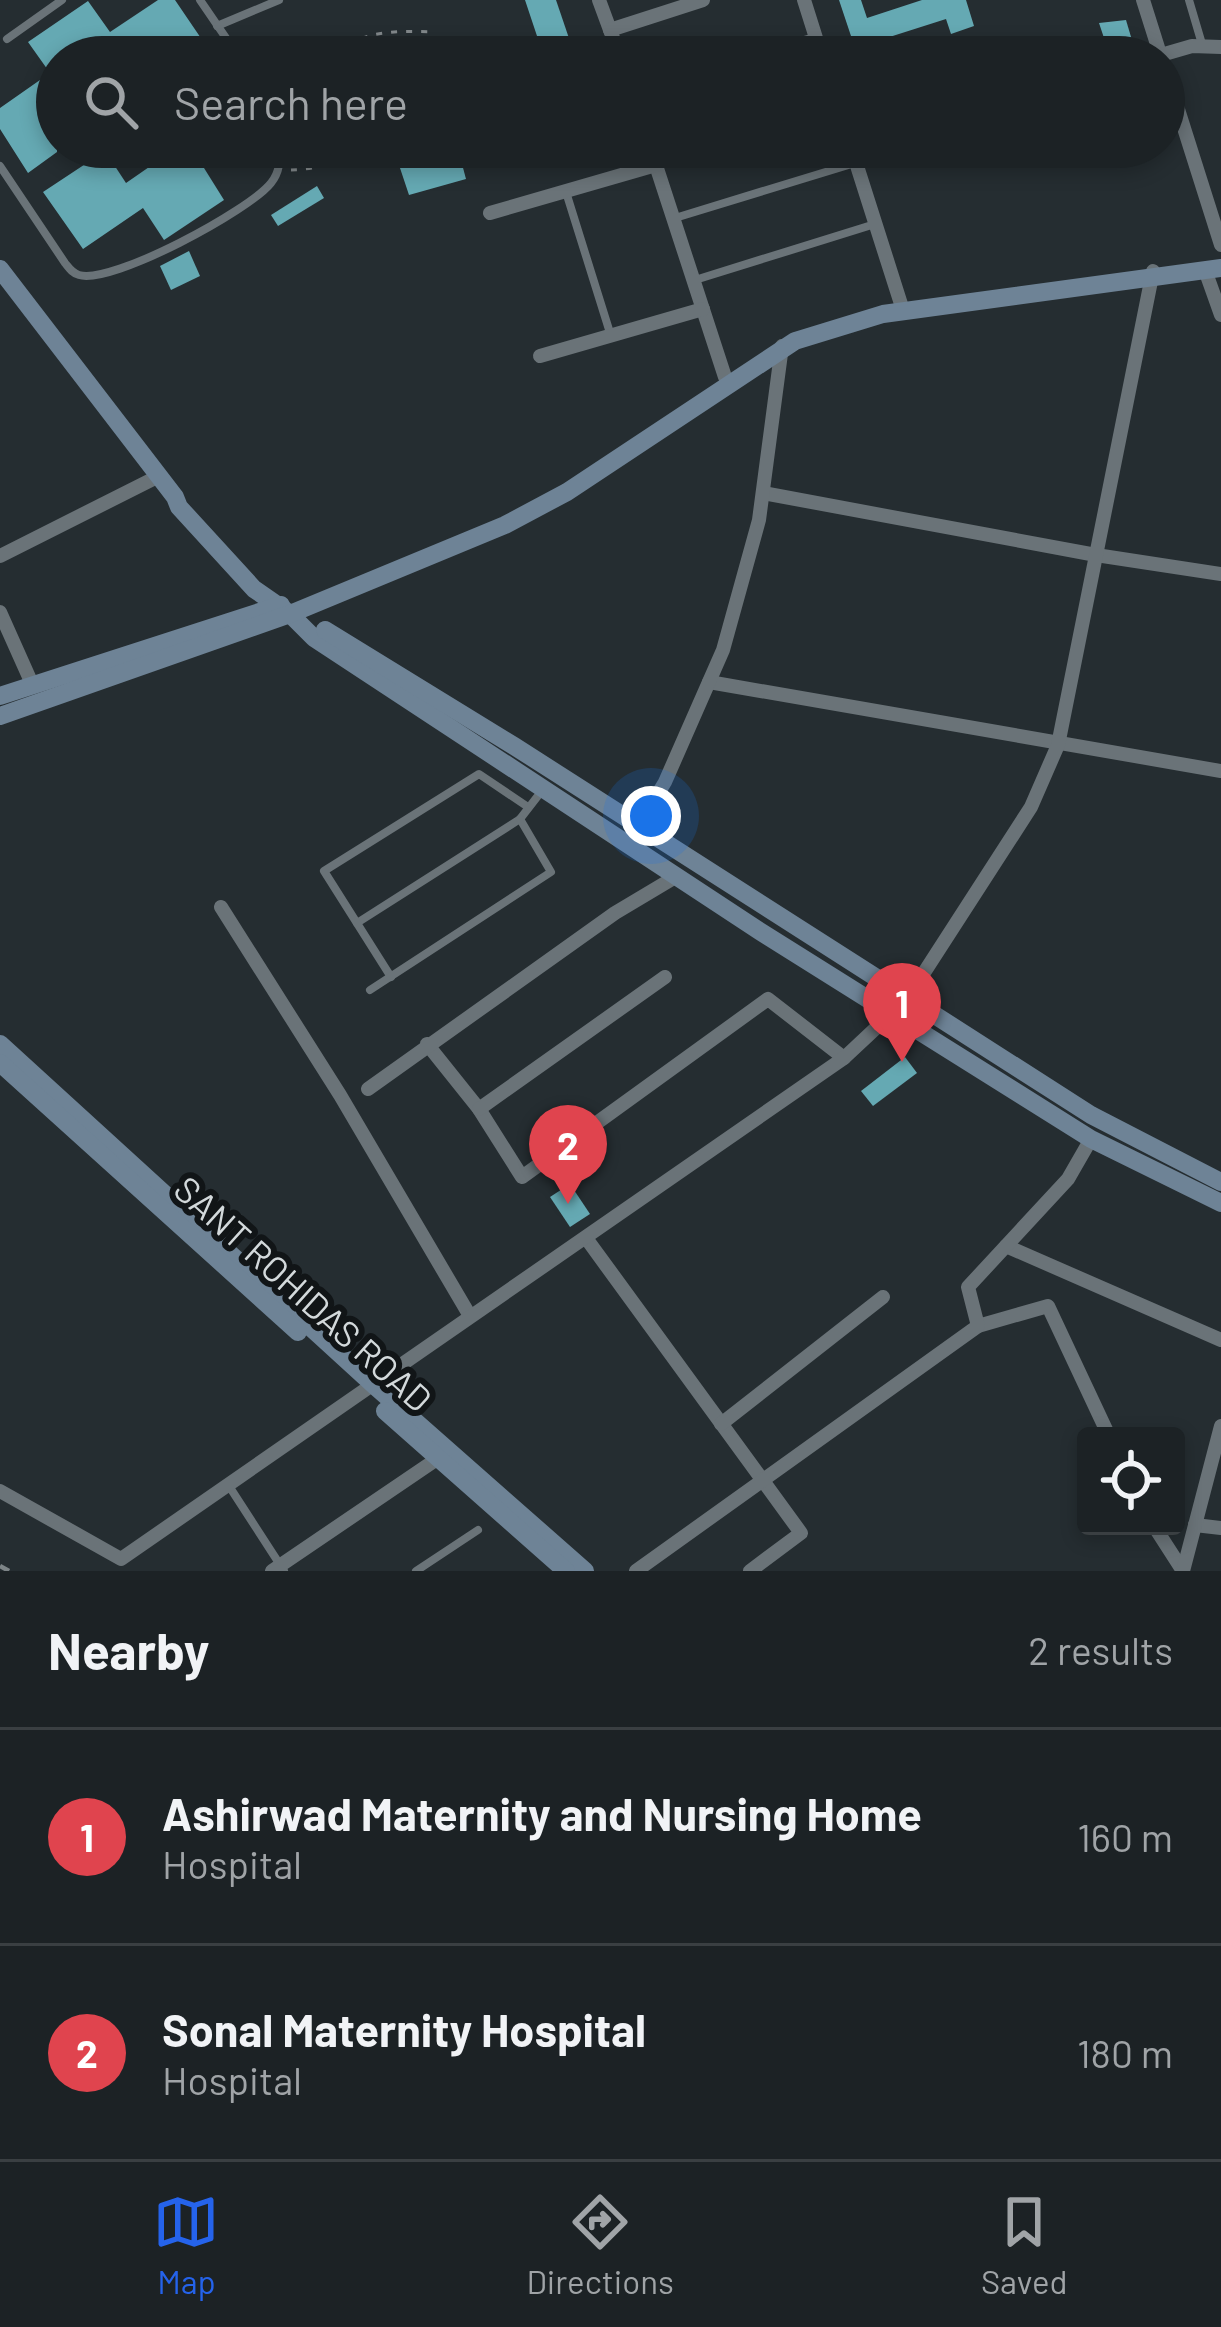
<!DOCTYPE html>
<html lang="en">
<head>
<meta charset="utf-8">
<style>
	body { margin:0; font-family:Barlow,sans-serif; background:#252a2d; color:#f1f3f6 }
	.controls { position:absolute; right:36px; bottom:36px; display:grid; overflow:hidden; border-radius:12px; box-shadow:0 6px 18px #0003 }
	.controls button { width:108px; height:108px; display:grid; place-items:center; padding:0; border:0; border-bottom:3px solid #3a3f42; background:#1c2225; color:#f1f3f6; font:60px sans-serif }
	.you { position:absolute; left:651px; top:816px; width:42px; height:42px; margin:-30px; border:9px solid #fff; border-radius:50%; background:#1a73e8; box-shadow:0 0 0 18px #1a73e833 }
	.badge { display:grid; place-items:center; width:78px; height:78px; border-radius:50%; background:#2563eb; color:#fff; font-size:39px; font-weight:700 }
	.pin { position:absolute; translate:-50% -99px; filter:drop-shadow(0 3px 6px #0008) }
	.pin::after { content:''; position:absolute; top:63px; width:42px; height:36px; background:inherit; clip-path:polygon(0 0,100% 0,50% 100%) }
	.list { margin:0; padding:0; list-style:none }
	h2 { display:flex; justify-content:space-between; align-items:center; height:156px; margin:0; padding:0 48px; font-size:51px }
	h2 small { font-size:39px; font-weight:400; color:#a0a4a7 }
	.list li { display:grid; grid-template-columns:78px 1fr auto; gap:36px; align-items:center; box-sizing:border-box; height:216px; padding:0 48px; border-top:3px solid #3a3f42 }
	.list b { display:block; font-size:45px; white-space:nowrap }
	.list p { margin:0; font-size:39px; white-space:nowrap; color:#a0a4a7 }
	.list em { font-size:39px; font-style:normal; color:#a0a4a7 }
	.icon { flex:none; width:66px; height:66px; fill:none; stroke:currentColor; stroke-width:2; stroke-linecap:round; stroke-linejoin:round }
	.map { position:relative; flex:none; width:1221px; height:1571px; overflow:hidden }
	.search { position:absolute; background:#1c2225; box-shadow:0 6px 18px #0003; left:36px; right:36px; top:36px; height:132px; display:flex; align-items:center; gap:30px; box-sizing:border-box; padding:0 42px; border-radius:66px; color:#a0a4a7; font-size:45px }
	.sheet { height:588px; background:#1c2225 }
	nav { display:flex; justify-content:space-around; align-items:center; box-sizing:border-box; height:168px; border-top:3px solid #3a3f42; background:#1c2225; font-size:33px; color:#a0a4a7 }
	nav a { display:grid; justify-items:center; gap:6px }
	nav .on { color:#2563eb }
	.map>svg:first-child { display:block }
</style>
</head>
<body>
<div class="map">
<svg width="1221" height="1571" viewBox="0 0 1221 1571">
	<rect width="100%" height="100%" fill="#252d31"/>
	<!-- building -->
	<g fill="#65a9b3">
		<polygon points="158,0 175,0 209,50 198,57 57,57 57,152 28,173 0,129 0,108 50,73 28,42 88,1 110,32"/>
		<polygon points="525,0 556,0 574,53 544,57"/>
		<polygon points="839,0 861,0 867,18 922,0 966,0 974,26 951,34 946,19 855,48"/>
		<polygon points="1126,20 1134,47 1109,53 1099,23"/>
		<polygon points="1061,43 1064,57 1023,57 1023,53"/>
		<polygon points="178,147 234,147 204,168 224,200 164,240 143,208 83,249 43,192 105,151 126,183"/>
		<polygon points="458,149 466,179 409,195 399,165"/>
		<polygon points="317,186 324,198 278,226 271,215"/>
		<polygon points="189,251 200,276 171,290 160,266"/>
		<polygon points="905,1057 917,1073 873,1106 861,1091"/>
		<polygon points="570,1184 590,1214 570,1227 550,1197"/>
	</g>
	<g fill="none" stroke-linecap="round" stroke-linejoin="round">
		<!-- path -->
		<g stroke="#82888b" stroke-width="3" stroke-dasharray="6 9" stroke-linecap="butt">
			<path d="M339,57C355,28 406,31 435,32"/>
			<path d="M291,170C311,169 335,167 344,147"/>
		</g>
		<!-- lane -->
		<g stroke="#6a7378" stroke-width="8">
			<polyline points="200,0 239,57"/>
			<polyline points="1189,0 1202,44"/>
			<polyline points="217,26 279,0"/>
			<polyline points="7,39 62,0"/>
			<polyline points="749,57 814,37"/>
			<polyline points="654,156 682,147"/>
			<path d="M0,166L65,263C69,268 72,273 79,275C112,285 250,210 271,183C280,172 280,160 280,147"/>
			<polyline points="566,192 611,336"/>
			<polyline points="675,218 855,163"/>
			<polyline points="695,280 875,224"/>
			<polyline points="357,923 520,819 544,788"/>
			<polyline points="391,977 324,871 479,774 528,807"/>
			<polyline points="370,990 551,872 520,819"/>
			<polyline points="229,1486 284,1571"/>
			<polyline points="416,1571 478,1530"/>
		</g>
		<!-- street -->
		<g stroke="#6a7378" stroke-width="14">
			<polyline points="599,0 620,57"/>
			<polyline points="804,0 822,57"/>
			<polyline points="1143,0 1161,57"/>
			<polyline points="610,30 703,0"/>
			<polyline points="1161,55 1192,46 1221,47"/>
			<polyline points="1164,65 1221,245"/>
			<polyline points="650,147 725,377"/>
			<polyline points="851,147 901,304"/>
			<polyline points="490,213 656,165"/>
			<polyline points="1205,270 1221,315"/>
			<polyline points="540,356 703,309"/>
			<polyline points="763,493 1096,555 1221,574"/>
			<polyline points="0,556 159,476"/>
			<polyline points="0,612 33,686"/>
			<polyline points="709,682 1221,771"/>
			<polyline points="627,845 665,782 723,650 759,520 782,346"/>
			<polyline points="221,907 340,1095 470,1316"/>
			<polyline points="427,1044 479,1109 522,1177 768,999 844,1058"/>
			<polyline points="368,1089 615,913 677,876"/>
			<polyline points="479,1109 665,977"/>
			<polyline points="586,1238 801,1533 750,1571"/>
			<polyline points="1006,1246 1221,1340"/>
			<polyline points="978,1326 1048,1306 1109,1436"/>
			<polyline points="721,1424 883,1297"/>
			<polyline points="0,1491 121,1559 844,1058 907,999 1031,807 1058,745 1153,271"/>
			<polyline points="1195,1525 1221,1528"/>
			<polyline points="1154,1526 1183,1571"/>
			<polyline points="272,1571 437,1459"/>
			<polyline points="636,1571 978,1326 968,1287 1068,1179 1091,1139"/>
			<polyline points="1183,1571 1221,1426"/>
		</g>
		<!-- secondary -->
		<g stroke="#6e8396" stroke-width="18">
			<polyline points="0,269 175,497 179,507 254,589 290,614 314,638 761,932 1091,1139 1221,1203"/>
			<polyline points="325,630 514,746 1091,1115 1221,1182"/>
			<polyline points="0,696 281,605"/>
			<polyline points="0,716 290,614 505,525 567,492 795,341 883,314 1221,268"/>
			<polyline points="0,1044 375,1386 585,1571"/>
			<polyline points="0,1063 298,1332"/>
			<polyline points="385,1411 566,1571"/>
		</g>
		<!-- rail -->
		<polyline stroke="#7d8487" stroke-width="4.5" stroke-dasharray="18 9" stroke-linecap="butt" points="0,1566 9,1571"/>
	</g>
	<g text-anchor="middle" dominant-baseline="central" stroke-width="12" stroke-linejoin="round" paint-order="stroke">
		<!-- street labels -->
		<g font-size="36" fill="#d3d9db" stroke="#111517">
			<text transform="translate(304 1293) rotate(42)">SANT ROHIDAS ROAD</text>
		</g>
	</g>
</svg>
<div class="controls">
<button><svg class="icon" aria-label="locate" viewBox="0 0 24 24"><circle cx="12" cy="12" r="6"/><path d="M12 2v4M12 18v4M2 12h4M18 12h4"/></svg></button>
</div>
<div class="you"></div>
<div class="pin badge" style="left:902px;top:1062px;background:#e0444e">1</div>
<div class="pin badge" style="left:568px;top:1204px;background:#e0444e">2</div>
<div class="search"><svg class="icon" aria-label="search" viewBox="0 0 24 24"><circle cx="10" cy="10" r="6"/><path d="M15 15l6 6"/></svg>Search here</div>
</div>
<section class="sheet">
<h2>Nearby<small>2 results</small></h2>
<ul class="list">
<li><span class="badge" style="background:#e0444e">1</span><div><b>Ashirwad Maternity and Nursing Home</b><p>Hospital</p></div><em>160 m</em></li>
<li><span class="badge" style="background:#e0444e">2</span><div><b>Sonal Maternity Hospital</b><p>Hospital</p></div><em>180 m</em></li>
</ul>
</section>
<nav>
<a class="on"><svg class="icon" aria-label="map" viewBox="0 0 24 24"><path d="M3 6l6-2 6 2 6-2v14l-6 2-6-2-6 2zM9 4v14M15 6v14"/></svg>Map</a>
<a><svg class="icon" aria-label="directions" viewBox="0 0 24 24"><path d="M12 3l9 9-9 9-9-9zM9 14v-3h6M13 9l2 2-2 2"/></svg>Directions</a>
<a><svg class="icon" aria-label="saved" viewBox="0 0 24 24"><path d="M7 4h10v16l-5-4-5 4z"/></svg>Saved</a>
</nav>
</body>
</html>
